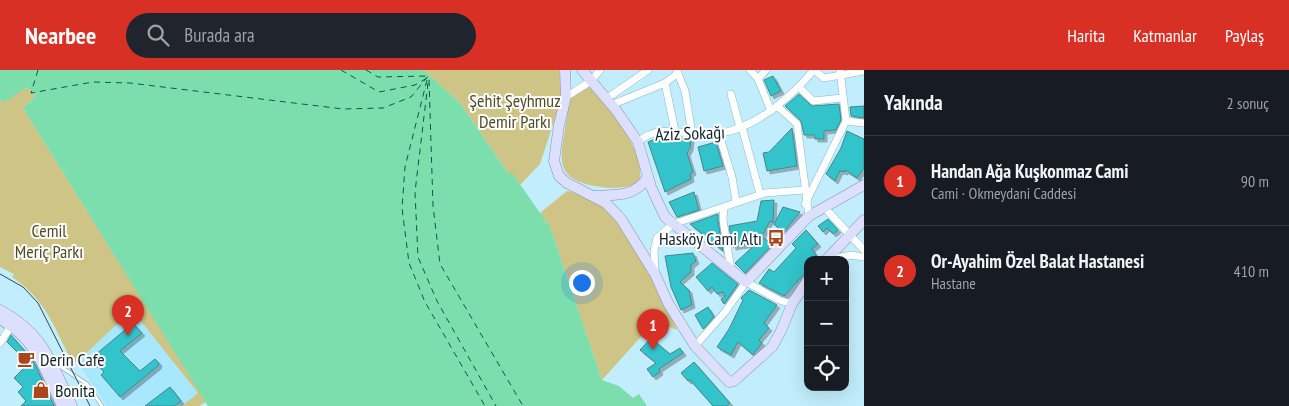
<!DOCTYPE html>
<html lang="tr">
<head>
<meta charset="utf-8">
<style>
	body { margin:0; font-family:"PT Sans Narrow",sans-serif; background:#20242c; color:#f1f3f6 }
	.controls { position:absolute; right:15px; bottom:15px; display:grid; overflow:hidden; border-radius:10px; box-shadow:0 5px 20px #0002 }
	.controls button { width:45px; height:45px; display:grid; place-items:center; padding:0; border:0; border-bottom:1px solid #363941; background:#171b24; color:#f1f3f6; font:25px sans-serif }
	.you { position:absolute; left:581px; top:212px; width:18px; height:18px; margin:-12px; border:4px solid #fff; border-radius:50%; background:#1a73e8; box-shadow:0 0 0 8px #1a73e833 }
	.badge { display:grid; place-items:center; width:32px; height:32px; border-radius:50%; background:#d93025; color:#fff; font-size:16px; font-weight:700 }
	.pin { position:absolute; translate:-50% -41px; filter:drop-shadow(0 1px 2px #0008) }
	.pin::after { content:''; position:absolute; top:26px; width:18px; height:15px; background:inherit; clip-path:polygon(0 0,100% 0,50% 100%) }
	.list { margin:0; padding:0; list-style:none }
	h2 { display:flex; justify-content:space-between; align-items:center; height:65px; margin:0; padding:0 20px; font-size:21px }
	h2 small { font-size:16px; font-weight:400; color:#9ea1a6 }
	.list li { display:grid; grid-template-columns:32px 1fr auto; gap:15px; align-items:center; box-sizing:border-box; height:90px; padding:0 20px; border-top:1px solid #363941 }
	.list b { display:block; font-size:19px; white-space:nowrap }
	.list p { margin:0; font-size:16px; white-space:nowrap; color:#9ea1a6 }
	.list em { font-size:16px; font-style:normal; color:#9ea1a6 }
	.icon { flex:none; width:28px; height:28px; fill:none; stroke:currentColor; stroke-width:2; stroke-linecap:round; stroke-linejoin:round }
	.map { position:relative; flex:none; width:864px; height:336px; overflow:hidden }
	header { display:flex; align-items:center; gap:30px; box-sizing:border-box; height:70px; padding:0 25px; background:#d93025; color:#fff }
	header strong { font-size:24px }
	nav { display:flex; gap:28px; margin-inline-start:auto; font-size:18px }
	.search { width:350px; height:45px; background:#20242c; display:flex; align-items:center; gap:12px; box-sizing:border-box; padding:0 18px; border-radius:28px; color:#9ea1a6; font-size:19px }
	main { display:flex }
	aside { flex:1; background:#171b24 }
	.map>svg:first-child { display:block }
</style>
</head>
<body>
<header>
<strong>Nearbee</strong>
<div class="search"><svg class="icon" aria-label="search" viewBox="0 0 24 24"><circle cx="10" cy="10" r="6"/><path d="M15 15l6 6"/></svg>Burada ara</div>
<nav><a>Harita</a><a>Katmanlar</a><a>Paylaş</a></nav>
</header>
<main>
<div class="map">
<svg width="864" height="336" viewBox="0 0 864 336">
	<defs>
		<filter id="shadow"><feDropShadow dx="3" dy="3" stdDeviation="0" flood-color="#0004"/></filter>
	</defs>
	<rect width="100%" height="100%" fill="#c2edfc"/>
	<!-- built -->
	<polygon fill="#a8e8fe" points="132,240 199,324 184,335 107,336 77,292"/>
	<!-- green -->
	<g fill="#cec485">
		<polygon points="423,0 559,0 562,27 540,94 520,115 512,104 508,103 460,33"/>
		<path d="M588,12C608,37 645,78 640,112C625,119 611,119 595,116C551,108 562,84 566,52C568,43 568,34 569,25Z"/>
		<path d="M27,17L36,26L23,38L206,332L199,336H182L198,323L132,240L77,292L71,290C53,255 46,230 12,207L14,204L0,197V30L5,31Z"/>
		<polygon points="567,121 593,126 606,133 655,204 677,260 655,251 602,310 550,157 540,143"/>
	</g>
	<!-- water -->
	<polygon fill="#7cdead" points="0,0 423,0 460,33 508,103 512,103 550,157 602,310 619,316 633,328 639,324 647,336 208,336 23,38 36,26 27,17 5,32 0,30"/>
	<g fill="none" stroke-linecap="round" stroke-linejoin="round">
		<!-- ferry -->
		<g stroke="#0b5a3c" stroke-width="1" stroke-dasharray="6 5" stroke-linecap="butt">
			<polyline points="38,0 31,23 93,12 130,13 343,39 383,38 411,27 428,6 405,97 402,138 409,193 425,232 485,336"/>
			<polyline points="341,0 379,22 415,15 427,8"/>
			<polyline points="366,0 378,7 428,6"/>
			<polyline points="429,10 433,136 440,194 523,336"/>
			<polyline points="428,13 415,122 418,187 437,231 496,336"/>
		</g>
	</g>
	<!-- building -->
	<g fill="#30c3cb" stroke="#4b8488" filter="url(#shadow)">
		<polygon points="773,6 781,21 771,26 764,10"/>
		<polygon points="799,24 812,36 839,34 841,50 836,60 824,61 824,69 815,69 814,65 804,65 801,51 785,36"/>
		<polygon points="864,36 864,48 851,46 850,37"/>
		<polygon points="792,58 797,96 767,101 763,83 769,82"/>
		<polygon points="847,61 864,69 864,98 857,108 845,100 845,102 840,101 835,111 826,104 841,78"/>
		<polygon points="680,68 691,69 690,78 687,83 693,102 690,104 691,109 665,122 648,72 655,69"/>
		<polygon points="716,72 723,96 704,101 698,77"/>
		<polygon points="694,122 699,140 677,147 669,132"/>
		<polygon points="774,130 773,153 770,151 762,167 773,174 745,203 735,193 757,173 733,177 729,156 757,151 761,131"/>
		<polygon points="783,137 800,142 783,163 774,154"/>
		<polygon points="718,144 718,151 723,181 690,154"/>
		<polygon points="828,149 838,160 833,164 827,158 823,162 818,156"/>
		<polygon points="806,160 818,174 812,179 819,190 808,190 808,200 784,226 759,213 769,199 774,202 796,178 792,174"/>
		<polygon points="693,183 696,191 691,195 691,202 680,212 689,220 692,235 681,240 671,217 665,186"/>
		<polygon points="712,193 738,214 724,234 721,229 725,226 723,222 717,224 712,217 708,221 696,207"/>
		<polygon points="749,220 777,235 764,253 769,258 759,270 762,273 753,285 738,272 731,285 717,277 729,259 743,230 741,228"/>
		<polygon points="708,237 714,247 703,259 695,245"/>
		<polygon points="129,249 142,263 120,281 140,301 155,289 159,293 158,296 120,327 101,305 104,302 96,293 94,295 89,290 125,260 127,257 124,253"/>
		<polygon points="11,265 33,290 54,336 21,336 26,331 18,322 23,317 14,308 26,296 22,289 23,288 7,272"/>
		<polygon points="651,268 670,284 680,278 683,283 659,299 660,302 653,307 647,299 656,293 640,280"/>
		<polygon points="694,292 730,333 727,336 713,336 690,310 688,311 681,303"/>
		<polygon points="170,317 181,331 175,336 145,336"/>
	</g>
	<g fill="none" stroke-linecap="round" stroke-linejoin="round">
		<!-- lane casing -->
		<g stroke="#85b9cb" stroke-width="4.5">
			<polyline id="lane" points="55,293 87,314 102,336"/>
		</g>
		<!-- street casing -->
		<g stroke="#85b9cb" stroke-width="8">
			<g id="street">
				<polyline points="750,0 758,9"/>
				<polyline points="766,0 758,9 771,41"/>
				<polyline points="814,0 824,8 864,1"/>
				<polyline points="677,1 685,21 692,64"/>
				<polyline points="665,13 675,61"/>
				<polyline points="799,17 813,31 843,28"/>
				<polyline points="731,24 740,58"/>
				<polyline points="566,27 591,11 600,0"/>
				<polyline points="606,29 648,0"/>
				<polyline points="611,35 665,13 678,3"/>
				<polyline points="777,36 797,54 809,146"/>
				<polyline points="846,51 864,53"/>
				<polyline points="742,57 760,124"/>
				<polyline points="719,64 732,107 736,131"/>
				<path d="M638,72C662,51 688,68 716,64C755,59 789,29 814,0"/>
				<polyline points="805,134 846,51 840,0"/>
				<polyline points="724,137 723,150 731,200"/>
				<polyline points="824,137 864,180"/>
				<polyline points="827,190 851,185 864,187"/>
				<polyline points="655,202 654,181 657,168 673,154 765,123 804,120"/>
				<polyline points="0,273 11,256"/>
				<polyline points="695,276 725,242 746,212 779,230 792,234"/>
			</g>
		</g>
		<!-- primary casing -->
		<g stroke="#8690b1" stroke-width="11">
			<g id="primary">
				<polyline points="565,0 566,27 559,55 554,91 559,106 567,113 606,133 621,149 655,204 668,233 695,276 729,312 734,311 772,277 781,261 792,234 808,210"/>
				<polyline points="582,0 616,40 638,72 651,117 665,147 746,212 809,146 864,115"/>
				<path d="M594,126C616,125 635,127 648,107"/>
				<polyline points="826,190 864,150"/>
				<path d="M0,240C45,264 51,293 72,336"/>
				<path d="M0,249C37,270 45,300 62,336"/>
			</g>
		</g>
		<!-- lane -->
		<use href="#lane" stroke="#fff" stroke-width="3"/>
		<!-- street -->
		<use href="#street" stroke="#fff" stroke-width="7"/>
		<!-- primary -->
		<use href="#primary" stroke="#dde0fc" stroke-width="10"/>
		<!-- tram -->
		<polyline stroke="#2f4851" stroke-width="1" points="0,204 23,217 38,233 90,336"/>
	</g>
	<!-- icons -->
	<defs>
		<g id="bus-bare" transform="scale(1.35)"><path d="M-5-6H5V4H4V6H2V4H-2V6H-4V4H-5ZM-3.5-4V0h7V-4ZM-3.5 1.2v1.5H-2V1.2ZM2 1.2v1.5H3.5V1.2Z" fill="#ab451a" stroke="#fff" stroke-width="2.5" paint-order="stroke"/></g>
		<g id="cafe-bare" transform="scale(1.35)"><path d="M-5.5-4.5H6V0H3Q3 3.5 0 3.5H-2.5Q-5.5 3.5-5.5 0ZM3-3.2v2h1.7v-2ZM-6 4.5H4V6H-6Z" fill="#ab451a" stroke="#fff" stroke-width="2.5" paint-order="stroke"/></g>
		<g id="shop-bare" transform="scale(1.35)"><path d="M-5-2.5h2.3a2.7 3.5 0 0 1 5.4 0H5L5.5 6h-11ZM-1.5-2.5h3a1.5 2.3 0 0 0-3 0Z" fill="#ab451a" stroke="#fff" stroke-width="2.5" paint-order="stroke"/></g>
	</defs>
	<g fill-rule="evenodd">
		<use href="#bus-bare" x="776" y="168"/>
		<use href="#cafe-bare" x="26" y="289"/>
		<use href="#shop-bare" x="41" y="320"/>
	</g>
	<g text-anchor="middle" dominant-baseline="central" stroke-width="4" stroke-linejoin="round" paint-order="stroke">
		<!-- park labels -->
		<g font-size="18" fill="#514b23" stroke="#fff">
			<text x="515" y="30">Şehit Şeyhmuz<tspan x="515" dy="21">Demir Parkı</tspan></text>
			<text x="49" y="160">Cemil<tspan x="49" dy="21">Meriç Parkı</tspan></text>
		</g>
		<!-- street labels -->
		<g font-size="18" fill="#0e232a" stroke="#fff">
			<text transform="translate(690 63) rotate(-2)">Aziz Sokağı</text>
		</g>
		<!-- poi labels -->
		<g font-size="18" fill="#0e232a" stroke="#fff" text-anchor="start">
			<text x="762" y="168" text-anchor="end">Hasköy Cami Altı</text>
			<text x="40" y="289">Derin Cafe</text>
			<text x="55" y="320">Bonita</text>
		</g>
	</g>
</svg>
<div class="controls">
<button>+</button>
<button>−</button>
<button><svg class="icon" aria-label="locate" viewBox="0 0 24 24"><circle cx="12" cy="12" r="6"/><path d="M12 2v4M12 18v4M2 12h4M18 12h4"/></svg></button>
</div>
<div class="you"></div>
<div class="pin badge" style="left:653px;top:280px">1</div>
<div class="pin badge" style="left:128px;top:266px">2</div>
</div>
<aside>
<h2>Yakında<small>2 sonuç</small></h2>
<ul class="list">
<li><span class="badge">1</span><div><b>Handan Ağa Kuşkonmaz Cami</b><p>Cami · Okmeydani Caddesi</p></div><em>90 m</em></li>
<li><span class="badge">2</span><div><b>Or-Ayahim Özel Balat Hastanesi</b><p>Hastane</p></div><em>410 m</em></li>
</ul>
</aside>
</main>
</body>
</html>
